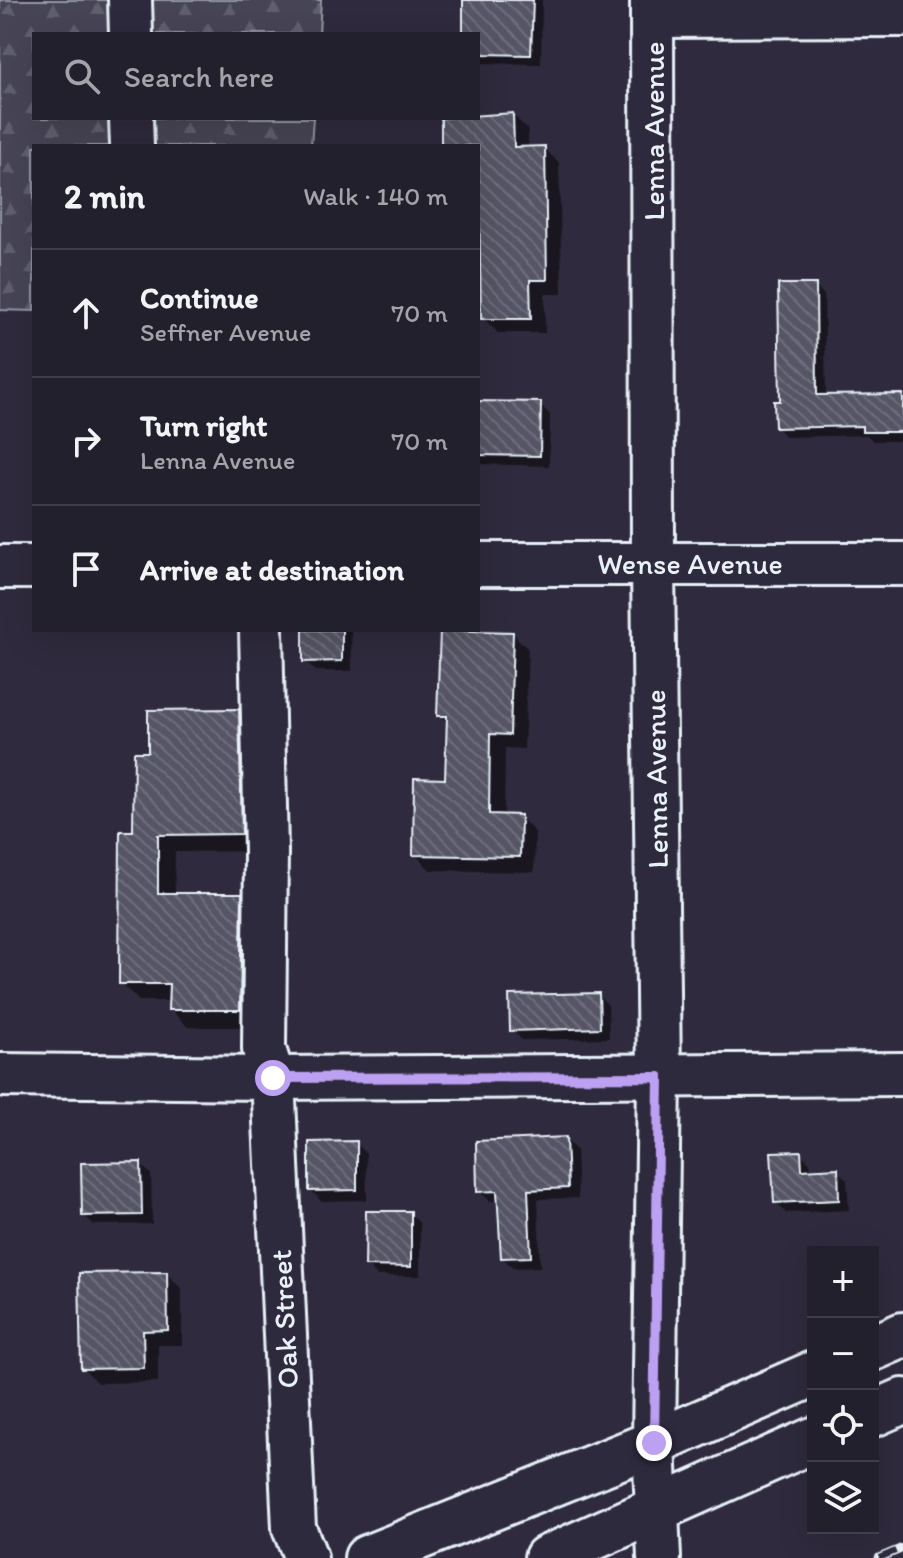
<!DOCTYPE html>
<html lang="en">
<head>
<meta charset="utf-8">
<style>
	body { margin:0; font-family:Itim,sans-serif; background:#2b2836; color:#f1f3f6 }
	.controls { position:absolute; right:24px; bottom:24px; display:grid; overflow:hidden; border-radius:0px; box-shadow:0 8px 32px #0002 }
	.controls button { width:72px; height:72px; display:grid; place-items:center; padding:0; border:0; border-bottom:2px solid #403e4a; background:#23202e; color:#f1f3f6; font:40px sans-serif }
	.stop { position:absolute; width:24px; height:24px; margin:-18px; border:6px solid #bca0f2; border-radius:50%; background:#fff }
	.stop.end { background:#bca0f2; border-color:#fff; box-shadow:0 2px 8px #0008 }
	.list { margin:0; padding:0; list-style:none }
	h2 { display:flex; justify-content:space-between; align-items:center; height:104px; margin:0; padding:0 32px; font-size:34px }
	h2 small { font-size:26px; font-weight:400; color:#a3a3aa }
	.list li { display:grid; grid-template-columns:52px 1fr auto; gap:24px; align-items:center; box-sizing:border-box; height:128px; padding:0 32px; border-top:2px solid #403e4a }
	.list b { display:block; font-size:30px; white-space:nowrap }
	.list p { margin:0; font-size:26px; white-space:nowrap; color:#a3a3aa }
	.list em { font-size:26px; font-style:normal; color:#a3a3aa }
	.icon { flex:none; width:44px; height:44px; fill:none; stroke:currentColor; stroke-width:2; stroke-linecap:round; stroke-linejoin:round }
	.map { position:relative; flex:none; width:903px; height:1558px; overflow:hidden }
	.search { position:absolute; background:#23202e; box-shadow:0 8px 32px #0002; left:32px; top:32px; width:448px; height:88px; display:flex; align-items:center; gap:20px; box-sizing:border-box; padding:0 28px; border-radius:0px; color:#a3a3aa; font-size:30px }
	.panel { position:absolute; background:#23202e; box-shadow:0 8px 32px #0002; left:32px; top:144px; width:448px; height:488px; border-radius:0px }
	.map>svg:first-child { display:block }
</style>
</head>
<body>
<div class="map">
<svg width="903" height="1558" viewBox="0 0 903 1558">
	<defs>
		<pattern id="forest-firs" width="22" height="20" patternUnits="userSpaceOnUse" patternTransform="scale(2)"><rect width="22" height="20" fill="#464455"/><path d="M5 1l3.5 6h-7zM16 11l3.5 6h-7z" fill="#615f6e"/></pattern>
		<pattern id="building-back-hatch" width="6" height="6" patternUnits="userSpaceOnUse" patternTransform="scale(2)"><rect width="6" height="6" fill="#575565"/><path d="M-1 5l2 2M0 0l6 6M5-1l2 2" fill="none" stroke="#6f6e7c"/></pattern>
	</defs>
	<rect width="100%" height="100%" fill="#2f2a3d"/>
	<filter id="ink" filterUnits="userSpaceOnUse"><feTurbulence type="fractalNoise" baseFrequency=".0125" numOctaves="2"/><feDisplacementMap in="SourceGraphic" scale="16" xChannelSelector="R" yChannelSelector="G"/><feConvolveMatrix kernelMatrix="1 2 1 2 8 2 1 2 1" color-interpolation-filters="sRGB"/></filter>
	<g filter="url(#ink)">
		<!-- forest -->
		<polygon fill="url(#forest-firs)" stroke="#979aa6" stroke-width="2" points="0,0 321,0 319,34 34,34 34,118 313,118 311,146 34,146 34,311 0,310"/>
		<!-- shadow -->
		<g fill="#0007">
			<polygon points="465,0 542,0 541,64 478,63 478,34 465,34"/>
			<polygon points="513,115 528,130 528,149 544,148 559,163 562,294 545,294 545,333 498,333 483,318 483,295 478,295 478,146 443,146"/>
			<polygon points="815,286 824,295 826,397 903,396 903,441 873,441 867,435 786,437 777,428"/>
			<polygon points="478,403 540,404 550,415 549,466 478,464"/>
			<polygon points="305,630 351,630 352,671 316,671 305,661"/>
			<polygon points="513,634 528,649 524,749 505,748 504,816 520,817 535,832 534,872 430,870 415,854 447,781 449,724 439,715"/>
			<polygon points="238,711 256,729 259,851 175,852 175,895 241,895 259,913 258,1027 188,1027 170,1009 170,1001 139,1001 121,983 135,833 150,754"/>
			<polygon points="598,995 608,1005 609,1038 522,1040 512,1030"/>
			<polygon points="565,1139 576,1150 578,1198 538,1199 540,1267 513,1268 502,1257 499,1201 490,1201 479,1191"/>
			<polygon points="356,1143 366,1154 367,1200 321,1201 311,1190"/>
			<polygon points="800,1153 810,1163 811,1171 837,1170 847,1180 849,1210 786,1213 776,1202"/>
			<polygon points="140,1164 151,1174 152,1224 94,1225 84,1215"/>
			<polygon points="410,1213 420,1224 420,1276 377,1276 367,1265"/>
			<polygon points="167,1274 182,1289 182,1345 158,1345 158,1382 98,1383 83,1368"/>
		</g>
		<!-- building -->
		<g fill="url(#building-back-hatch)" stroke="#e8f1f8" stroke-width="2">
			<polygon points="463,0 533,0 531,55 478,54 478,34 463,34"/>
			<polygon points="513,113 514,147 545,146 547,280 530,280 531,319 481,319 478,146 441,146 441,118"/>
			<polygon points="778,284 816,284 817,395 903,394 903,432 862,432 862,426 775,428 774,401 780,401"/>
			<polygon points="478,401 541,402 540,456 478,455"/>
			<polygon points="303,630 342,630 342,661 303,662"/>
			<polygon points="440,630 513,632 510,735 490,734 489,814 521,815 520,857 413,855 414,778 445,779 447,716 437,716"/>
			<polygon points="239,709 242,834 158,835 158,893 242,893 240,1010 168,1010 169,984 119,984 120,831 133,831 134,752 148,752 148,710"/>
			<polygon points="599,993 600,1028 510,1031 509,995"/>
			<polygon points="566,1137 568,1188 528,1190 531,1257 501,1258 497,1191 477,1192 476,1141"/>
			<polygon points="357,1141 357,1190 309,1191 309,1142"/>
			<polygon points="801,1151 802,1170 838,1168 839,1200 774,1203 771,1152"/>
			<polygon points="141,1162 142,1215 82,1216 81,1163"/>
			<polygon points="366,1211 411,1211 411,1267 365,1266"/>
			<polygon points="167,1272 168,1330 143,1331 144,1368 81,1369 79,1273"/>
		</g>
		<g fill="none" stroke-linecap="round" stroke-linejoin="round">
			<!-- minor casing -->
			<g stroke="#e8f1f8" stroke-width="48">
				<g id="minor">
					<polyline points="130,0 131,34"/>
					<polyline points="652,0 653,563 659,1077 654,1443 659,1558"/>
					<polyline points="652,16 903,15"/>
					<polyline points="131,118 132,146"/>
					<polyline points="478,564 903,564"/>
					<polyline points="0,567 34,567"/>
					<polyline points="261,630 266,851 264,1049 273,1078 294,1528 306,1558"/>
					<polyline points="0,1075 273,1078 903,1074"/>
				</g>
			</g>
			<!-- major casing -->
			<g stroke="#e8f1f8" stroke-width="50">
				<g id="major">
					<polyline points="873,1348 903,1335"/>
					<polyline points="873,1414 903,1401"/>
					<polyline points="367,1558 654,1443 813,1374"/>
					<polyline points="547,1558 813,1440"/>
				</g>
			</g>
			<!-- minor -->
			<use href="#minor" stroke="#2f2a3d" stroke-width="42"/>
			<!-- major -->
			<use href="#major" stroke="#2f2a3d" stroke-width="44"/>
			<!-- rail casing -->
			<g stroke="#e8f1f8" stroke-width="9">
				<polyline id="rail" points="879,1558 903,1548"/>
			</g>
			<!-- rail -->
			<use href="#rail" stroke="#2f2a3d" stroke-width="6" stroke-dasharray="18" stroke-linecap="butt"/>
		</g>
	</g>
	<g fill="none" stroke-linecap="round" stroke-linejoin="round" filter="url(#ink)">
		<!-- route -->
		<polyline stroke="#bca0f2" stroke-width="10" points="273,1078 659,1077 654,1443"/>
	</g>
	<g text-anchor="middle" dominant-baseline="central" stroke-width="6" stroke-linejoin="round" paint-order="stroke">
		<!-- street labels -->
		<g font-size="30" fill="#e8f1f8" stroke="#2f2a3d">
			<text transform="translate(653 131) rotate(-90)">Lenna Avenue</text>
			<text x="690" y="563">Wense Avenue</text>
			<text transform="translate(656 779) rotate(-91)">Lenna Avenue</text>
			<text transform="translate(284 1319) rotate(-93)">Oak Street</text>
		</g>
	</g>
</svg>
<div class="controls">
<button>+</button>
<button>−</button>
<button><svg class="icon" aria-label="locate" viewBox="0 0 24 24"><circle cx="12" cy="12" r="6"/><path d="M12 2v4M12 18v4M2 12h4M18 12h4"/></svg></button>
<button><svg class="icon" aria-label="layers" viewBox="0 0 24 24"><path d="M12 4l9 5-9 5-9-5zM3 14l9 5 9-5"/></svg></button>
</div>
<div class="stop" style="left:273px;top:1078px"></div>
<div class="stop end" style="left:654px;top:1443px"></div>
<div class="search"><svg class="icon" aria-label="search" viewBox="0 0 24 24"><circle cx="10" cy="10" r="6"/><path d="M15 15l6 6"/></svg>Search here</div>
<section class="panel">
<h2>2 min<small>Walk · 140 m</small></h2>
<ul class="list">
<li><svg class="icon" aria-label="ahead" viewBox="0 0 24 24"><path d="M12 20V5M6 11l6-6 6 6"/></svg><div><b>Continue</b><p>Seffner Avenue</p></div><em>70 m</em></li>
<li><svg class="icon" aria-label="right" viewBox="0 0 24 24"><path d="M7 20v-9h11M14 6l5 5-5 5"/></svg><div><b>Turn right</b><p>Lenna Avenue</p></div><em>70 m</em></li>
<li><svg class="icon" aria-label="arrive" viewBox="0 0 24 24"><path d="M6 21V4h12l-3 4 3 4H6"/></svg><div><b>Arrive at destination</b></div></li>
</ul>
</section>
</div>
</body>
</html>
